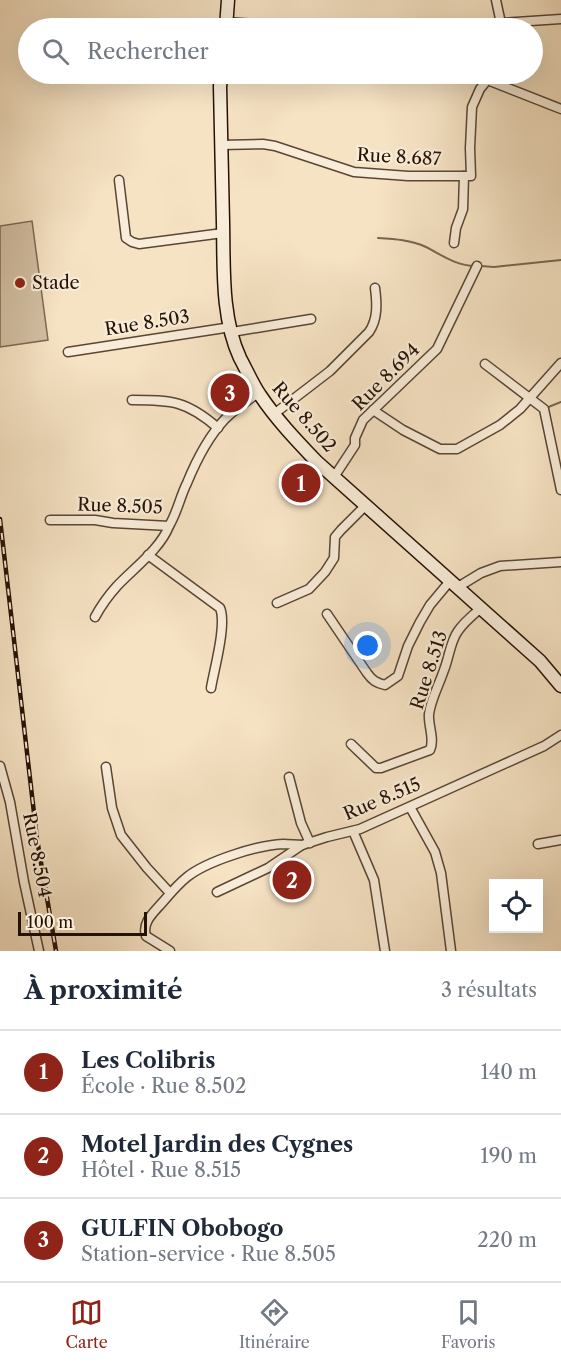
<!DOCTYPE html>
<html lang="fr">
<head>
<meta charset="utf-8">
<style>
	body { margin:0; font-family:"Libre Caslon Text",serif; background:#f2f2f3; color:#1f2937 }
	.controls { position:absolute; right:18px; bottom:18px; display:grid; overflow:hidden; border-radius:0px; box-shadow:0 6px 24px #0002 }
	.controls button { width:54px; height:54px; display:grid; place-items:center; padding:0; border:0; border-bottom:2px solid #e0e1e3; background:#fff; color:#1f2937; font:30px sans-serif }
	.scale { position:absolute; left:18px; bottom:15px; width:129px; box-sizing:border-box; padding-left:6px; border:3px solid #251204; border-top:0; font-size:16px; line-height:21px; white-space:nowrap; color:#251204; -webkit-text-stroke:4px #f9edd9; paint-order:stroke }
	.you { position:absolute; left:368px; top:646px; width:21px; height:21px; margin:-15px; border:4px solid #fff; border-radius:50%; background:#1a73e8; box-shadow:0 0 0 9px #1a73e833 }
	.badge { display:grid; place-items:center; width:39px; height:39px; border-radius:50%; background:#8f2418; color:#fff; font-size:20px; font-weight:700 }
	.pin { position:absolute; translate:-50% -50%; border:3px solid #fff; box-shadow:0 2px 6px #0006 }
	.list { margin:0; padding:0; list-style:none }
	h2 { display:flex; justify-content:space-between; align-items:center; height:78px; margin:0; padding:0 24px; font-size:26px }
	h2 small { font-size:20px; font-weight:400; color:#747a83 }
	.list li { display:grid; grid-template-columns:39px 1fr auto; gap:18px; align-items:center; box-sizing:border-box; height:84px; padding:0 24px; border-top:2px solid #e0e1e3 }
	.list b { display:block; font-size:22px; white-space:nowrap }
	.list p { margin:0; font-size:20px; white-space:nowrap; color:#747a83 }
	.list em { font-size:20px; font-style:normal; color:#747a83 }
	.icon { flex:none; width:33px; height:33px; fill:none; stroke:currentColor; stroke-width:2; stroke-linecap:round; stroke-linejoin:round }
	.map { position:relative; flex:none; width:561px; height:951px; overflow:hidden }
	.search { position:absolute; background:#fff; box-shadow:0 6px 24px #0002; left:18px; right:18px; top:18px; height:66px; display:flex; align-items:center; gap:15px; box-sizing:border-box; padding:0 21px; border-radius:33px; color:#747a83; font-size:22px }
	.sheet { height:330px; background:#fff }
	nav { display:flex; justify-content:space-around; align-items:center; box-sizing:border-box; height:84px; border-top:2px solid #e0e1e3; background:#fff; font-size:16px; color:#747a83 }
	nav a { display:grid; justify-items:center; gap:3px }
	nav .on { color:#8f2418 }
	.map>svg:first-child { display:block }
</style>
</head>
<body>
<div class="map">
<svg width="561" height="951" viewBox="0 0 561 951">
	<rect width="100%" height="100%" fill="#f6e3c4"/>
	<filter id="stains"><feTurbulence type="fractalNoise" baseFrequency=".00333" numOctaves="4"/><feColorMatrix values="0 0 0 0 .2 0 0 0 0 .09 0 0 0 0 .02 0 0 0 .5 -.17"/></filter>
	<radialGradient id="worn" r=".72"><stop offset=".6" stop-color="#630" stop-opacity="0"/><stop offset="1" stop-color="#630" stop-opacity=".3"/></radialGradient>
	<!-- green -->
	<polygon fill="#d2bfa3" stroke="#7c6854" stroke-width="1.5" points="32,221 48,340 0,347 0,226"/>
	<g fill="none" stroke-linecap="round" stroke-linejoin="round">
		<!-- stream -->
		<g stroke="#786550" stroke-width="2">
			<path d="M378,238C395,239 411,240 426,247C442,255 456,266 475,266"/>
			<polyline points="481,266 494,267 561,260"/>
			<polyline points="546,408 561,402"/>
		</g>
		<!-- street casing -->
		<g stroke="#594634" stroke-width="11">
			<g id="street">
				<polyline points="496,0 502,28"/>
				<polyline points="226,22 314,28"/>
				<polyline points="502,23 561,19"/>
				<polyline points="472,74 561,109"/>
				<polyline points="221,145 263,144 275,146 354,172 408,176 471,176 470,148 472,107 480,89 492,74"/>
				<polyline points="119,180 126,238 132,242 139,244 223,233"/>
				<polyline points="454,243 456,228 463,209 464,176"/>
				<polyline points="232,332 311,319"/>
				<polyline points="68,352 231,327"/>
				<polyline points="485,364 544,409 561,490"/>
				<path d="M132,400C172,400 187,401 218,428"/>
				<polyline points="373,410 403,430 440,449 457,449 500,425 520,409 561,363"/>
				<path d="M274,414L330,371L369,332C378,319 377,303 375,288"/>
				<polyline points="334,477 355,445 355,438 363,420 437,349 477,266"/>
				<path d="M50,520H95L113,523L169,526C177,513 180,497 187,483C196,461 209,436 225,419C235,409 247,401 258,393"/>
				<path d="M148,555L220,608C227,624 214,670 211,688"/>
				<polyline points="458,587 481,573 500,566 561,562"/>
				<polyline points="277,603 309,589 325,572 334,558 335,537 341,530 366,505"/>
				<path d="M327,614L367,673C372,680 376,683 385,685L398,676L408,646L420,622L430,605L450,581"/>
				<path d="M95,617C101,606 108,596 117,586C133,569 161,548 169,526"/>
				<path d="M351,744L376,768H381L430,750C435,739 428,726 429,714C431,699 439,685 444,670C449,658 450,642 458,631C464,622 473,615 481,608"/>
				<polyline points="0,766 10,802 24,882 39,951"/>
				<polyline points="106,767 112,808 121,835 147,868 170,893"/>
				<polyline points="289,777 301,823 310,843"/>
				<polyline points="410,807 435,852 441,873 451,951"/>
				<polyline points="353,831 374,880 385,951"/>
				<polyline points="538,844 561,840"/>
				<polyline points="217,892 268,868 302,845 327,837 360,829 544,746 561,735"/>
				<path d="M170,951L146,936C142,923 152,914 161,904C169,895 177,885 187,877C207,861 258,845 283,844C290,844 296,845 302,845"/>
			</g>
		</g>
		<!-- secondary casing -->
		<g stroke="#251204" stroke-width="15">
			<g id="secondary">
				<polyline points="226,28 228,0"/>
				<path d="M222,74L220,86C221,131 222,177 223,223C224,267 221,317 240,358C246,369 253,385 260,395C276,419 296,440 316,461L540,661L561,686"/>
			</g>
		</g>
		<!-- street -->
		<use href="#street" stroke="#f9edd9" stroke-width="8"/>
		<!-- secondary -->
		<use href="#secondary" stroke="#f9edd9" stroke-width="12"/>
		<!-- rail casing -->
		<g stroke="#251204" stroke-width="4.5">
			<polyline id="rail" points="0,519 37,839 56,951"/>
		</g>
		<!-- rail -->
		<use href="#rail" stroke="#f9edd9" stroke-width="2" stroke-dasharray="7" stroke-linecap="butt"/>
	</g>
	<!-- markers -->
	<circle fill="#8f2418" stroke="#f9edd9" stroke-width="2" cx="20" cy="283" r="6"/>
	<g text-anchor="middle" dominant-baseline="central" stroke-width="4.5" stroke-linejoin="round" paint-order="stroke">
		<!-- street labels -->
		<g font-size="18" fill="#251204" stroke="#f9edd9">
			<text transform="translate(399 157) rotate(3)">Rue 8.687</text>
			<text transform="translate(147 323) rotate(-9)">Rue 8.503</text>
			<text transform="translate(386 377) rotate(-45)">Rue 8.694</text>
			<text transform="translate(304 417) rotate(49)">Rue 8.502</text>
			<text transform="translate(120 506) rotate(2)">Rue 8.505</text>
			<text transform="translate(429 670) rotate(-72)">Rue 8.513</text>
			<text transform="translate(382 799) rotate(-23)">Rue 8.515</text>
			<text transform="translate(37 855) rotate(79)">Rue 8.504</text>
		</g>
		<!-- poi labels -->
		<g font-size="18" fill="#251204" stroke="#f9edd9" text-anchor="start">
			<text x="32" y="283">Stade</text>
		</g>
	</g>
	<rect width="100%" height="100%" filter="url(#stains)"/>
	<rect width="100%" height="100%" fill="url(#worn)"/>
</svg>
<div class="controls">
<button><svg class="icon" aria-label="locate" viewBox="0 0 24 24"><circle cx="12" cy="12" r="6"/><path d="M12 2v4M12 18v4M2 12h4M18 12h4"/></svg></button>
</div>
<div class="scale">100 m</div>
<div class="you"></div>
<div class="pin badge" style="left:301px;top:483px">1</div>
<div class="pin badge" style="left:292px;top:880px">2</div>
<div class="pin badge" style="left:230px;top:393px">3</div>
<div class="search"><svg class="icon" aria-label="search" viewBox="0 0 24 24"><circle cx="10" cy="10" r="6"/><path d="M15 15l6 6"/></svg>Rechercher</div>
</div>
<section class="sheet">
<h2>À proximité<small>3 résultats</small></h2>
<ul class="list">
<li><span class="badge">1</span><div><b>Les Colibris</b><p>École · Rue 8.502</p></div><em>140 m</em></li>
<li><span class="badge">2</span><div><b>Motel Jardin des Cygnes</b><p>Hôtel · Rue 8.515</p></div><em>190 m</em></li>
<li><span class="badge">3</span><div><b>GULFIN Obobogo</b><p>Station-service · Rue 8.505</p></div><em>220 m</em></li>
</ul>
</section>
<nav>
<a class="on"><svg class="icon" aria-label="map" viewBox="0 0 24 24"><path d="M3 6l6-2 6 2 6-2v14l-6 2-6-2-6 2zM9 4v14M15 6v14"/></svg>Carte</a>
<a><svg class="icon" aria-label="directions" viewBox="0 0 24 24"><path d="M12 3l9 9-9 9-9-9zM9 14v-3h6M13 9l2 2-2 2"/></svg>Itinéraire</a>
<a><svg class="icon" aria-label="saved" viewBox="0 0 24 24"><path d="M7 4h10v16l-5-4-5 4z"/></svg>Favoris</a>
</nav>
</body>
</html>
